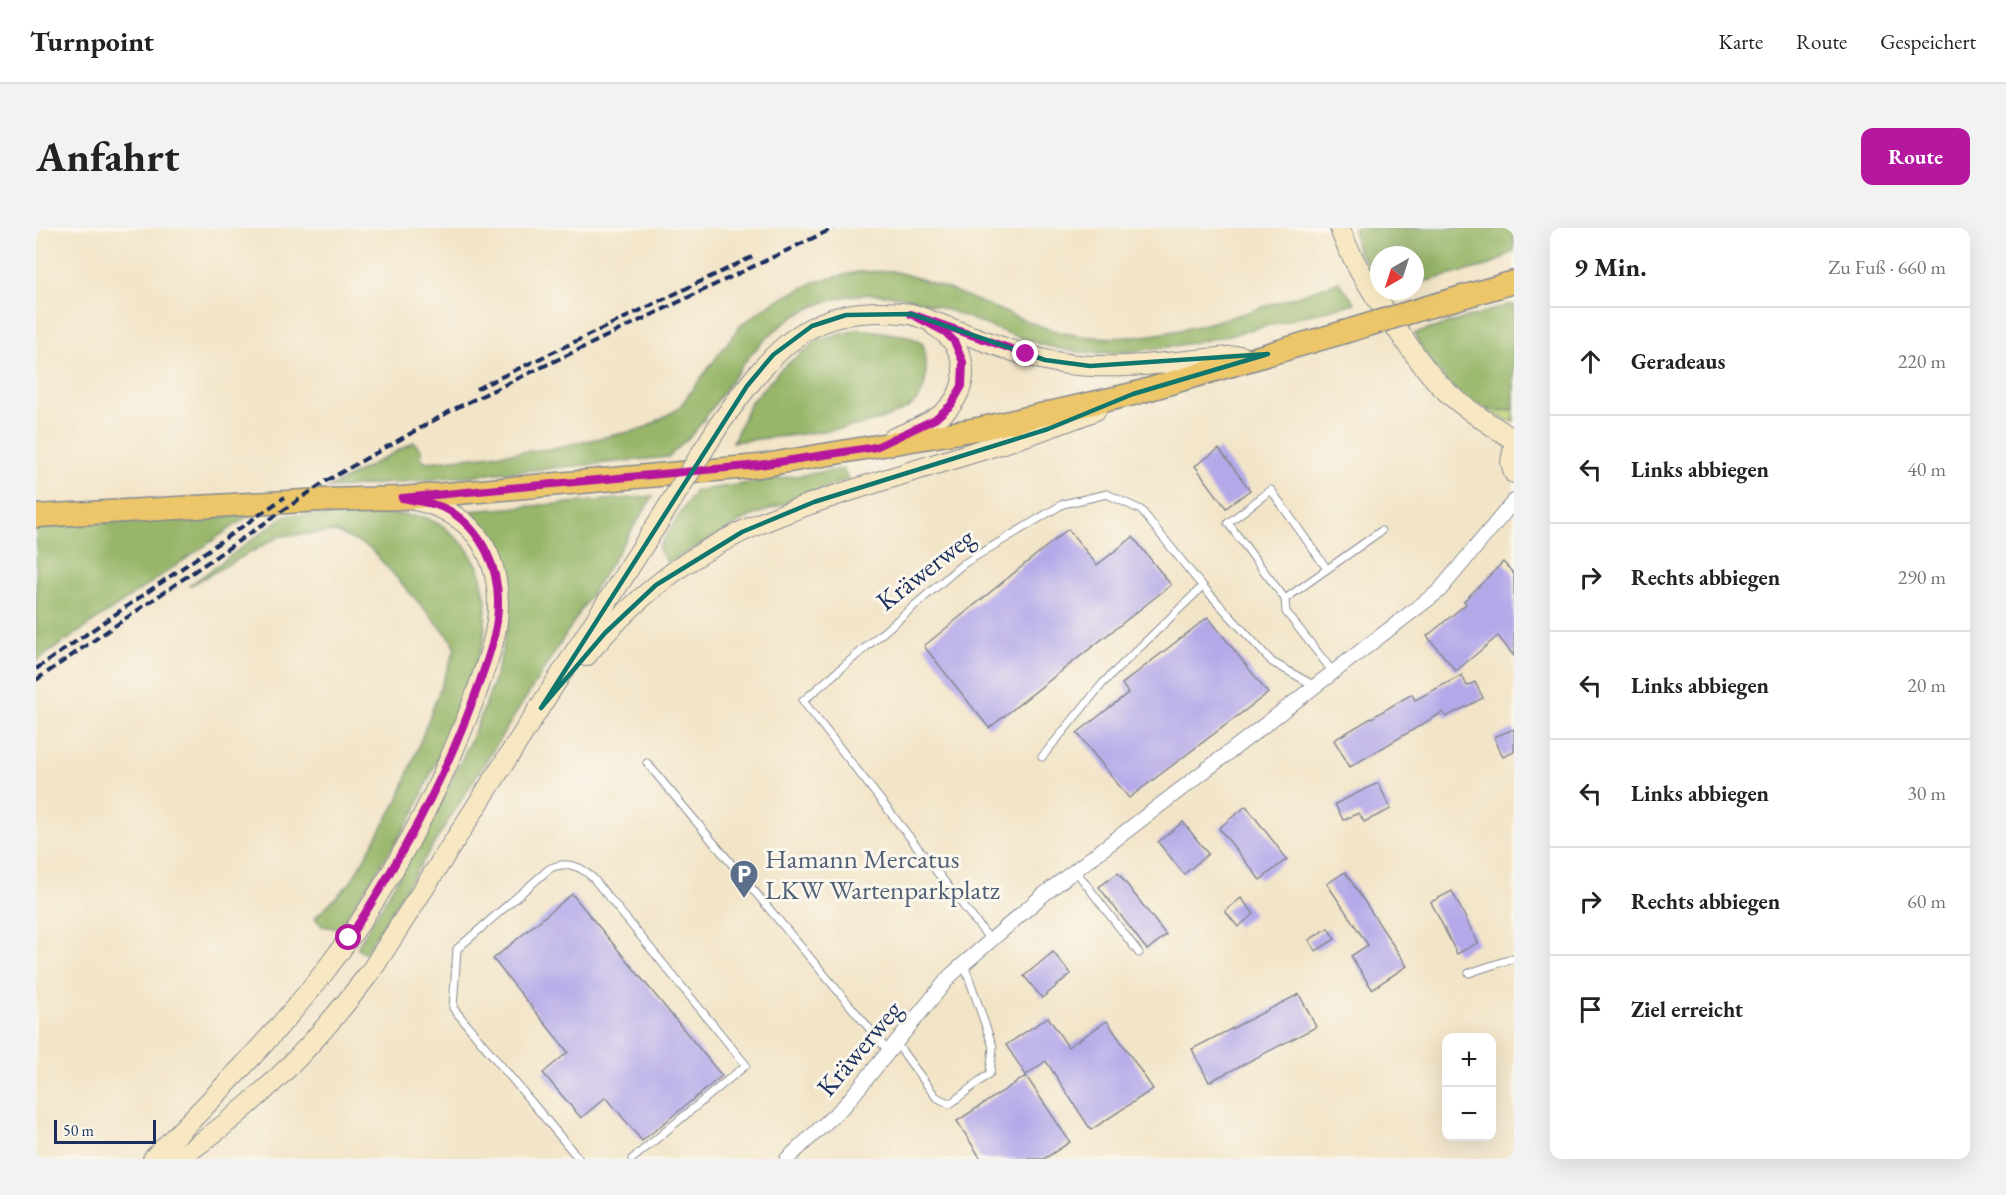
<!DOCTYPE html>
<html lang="de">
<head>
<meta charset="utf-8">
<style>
	body { margin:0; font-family:"EB Garamond",serif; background:#f2f2f2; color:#222 }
	.controls { position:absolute; right:18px; bottom:18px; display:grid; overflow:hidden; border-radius:12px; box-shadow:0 6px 24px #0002 }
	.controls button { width:54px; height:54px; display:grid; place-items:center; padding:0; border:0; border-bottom:2px solid #e0e0e0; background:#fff; color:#222; font:30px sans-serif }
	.compass { position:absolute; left:1334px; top:18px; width:54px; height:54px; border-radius:50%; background:#fff; box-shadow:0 6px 24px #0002; rotate:219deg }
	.scale { position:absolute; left:18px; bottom:15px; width:102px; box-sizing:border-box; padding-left:6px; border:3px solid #1b2f5e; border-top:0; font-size:16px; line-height:21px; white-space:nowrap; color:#1b2f5e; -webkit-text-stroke:4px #fbf7ec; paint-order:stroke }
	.stop { position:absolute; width:18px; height:18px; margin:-14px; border:4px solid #b5179e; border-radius:50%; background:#fff }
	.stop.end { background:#b5179e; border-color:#fff; box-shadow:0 2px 6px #0008 }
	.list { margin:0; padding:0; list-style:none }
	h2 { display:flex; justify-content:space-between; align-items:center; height:78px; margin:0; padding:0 24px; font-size:26px }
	h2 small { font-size:20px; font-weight:400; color:#767676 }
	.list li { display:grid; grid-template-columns:39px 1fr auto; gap:18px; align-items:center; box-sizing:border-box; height:108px; padding:0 24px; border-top:2px solid #e0e0e0 }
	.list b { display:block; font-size:22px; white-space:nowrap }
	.list em { font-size:20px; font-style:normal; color:#767676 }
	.icon { flex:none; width:33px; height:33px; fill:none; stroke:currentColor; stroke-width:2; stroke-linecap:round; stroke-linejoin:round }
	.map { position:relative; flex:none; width:1478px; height:931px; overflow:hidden; border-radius:12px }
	header { display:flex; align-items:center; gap:36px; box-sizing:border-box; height:84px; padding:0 30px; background:#fff; border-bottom:2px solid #e0e0e0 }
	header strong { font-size:28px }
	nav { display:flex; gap:33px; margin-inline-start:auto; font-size:21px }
	.intro { display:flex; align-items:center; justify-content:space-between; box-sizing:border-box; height:144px; padding:0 36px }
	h1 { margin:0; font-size:42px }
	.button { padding:15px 27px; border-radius:12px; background:#b5179e; color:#fff; font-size:21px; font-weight:700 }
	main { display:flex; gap:36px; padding:0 36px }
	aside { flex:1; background:#fff; border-radius:12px; box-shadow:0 6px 24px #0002 }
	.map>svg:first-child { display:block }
</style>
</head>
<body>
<header>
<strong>Turnpoint</strong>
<nav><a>Karte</a><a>Route</a><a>Gespeichert</a></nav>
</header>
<div class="intro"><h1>Anfahrt</h1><a class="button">Route</a></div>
<main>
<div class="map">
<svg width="1478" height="931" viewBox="0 0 1478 931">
	<rect width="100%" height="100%" fill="#fbf7ec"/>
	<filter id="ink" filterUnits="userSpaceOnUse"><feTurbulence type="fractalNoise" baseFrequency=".0167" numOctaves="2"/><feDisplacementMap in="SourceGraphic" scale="12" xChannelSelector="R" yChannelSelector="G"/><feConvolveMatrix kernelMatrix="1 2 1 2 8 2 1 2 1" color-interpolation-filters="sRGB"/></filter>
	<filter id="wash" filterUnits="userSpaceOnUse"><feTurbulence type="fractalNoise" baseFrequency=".008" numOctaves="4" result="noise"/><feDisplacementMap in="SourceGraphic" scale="24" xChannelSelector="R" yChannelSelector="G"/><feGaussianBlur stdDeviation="1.35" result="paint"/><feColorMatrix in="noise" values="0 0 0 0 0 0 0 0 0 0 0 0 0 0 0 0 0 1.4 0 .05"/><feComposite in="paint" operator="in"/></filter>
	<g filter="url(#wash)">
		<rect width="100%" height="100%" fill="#f2e4c7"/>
		<!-- green -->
		<polygon fill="#bfd579" stroke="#6d826c" stroke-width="1.5" points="1449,180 1468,183 1478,181 1478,193 1470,192"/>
		<!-- forest -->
		<g fill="#97b669" stroke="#597264" stroke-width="1.5">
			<polygon points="1318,0 1478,0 1478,23 1454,37 1379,56 1379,27 1343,27 1343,54 1320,20"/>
			<path d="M856,43C910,56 958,82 1010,100C1101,131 1217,81 1303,54L1319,75C1236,96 1150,123 1065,125C954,126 866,20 756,90C710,119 691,163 659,203C651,212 641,220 633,229L291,261L378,214L386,223L385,230L391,234L513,221L607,201L642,181L704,98L736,75L781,53L822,44Z"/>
			<path d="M1472,77H1478V181C1432,190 1397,141 1378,106Z"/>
			<path d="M824,101L872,108L887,116C890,135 894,158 880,173C855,202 738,208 697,214L714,175L745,141L781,113Z"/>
			<polygon points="807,241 812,251 711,290 632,335 622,320 659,263"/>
			<path d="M617,268L329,725L321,720C373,629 491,449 471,345C466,319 451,302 435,283Z"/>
			<polygon points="357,286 388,289 407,298 429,318 443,340 450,373 448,413 422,484 376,589 303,701 286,698 279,690 314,655 363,570 419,421 417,413 334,320 300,304 244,308 153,358 250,287"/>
			<polygon points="214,287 0,433 0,298"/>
		</g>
		<g id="blocks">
			<!-- building -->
			<g fill="#b4a8e9">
				<polygon points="1183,221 1214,262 1190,280 1159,238"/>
				<polygon points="1032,301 1061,337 1097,309 1135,357 953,500 888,418"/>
				<polygon points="1467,334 1478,346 1478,428 1462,408 1420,443 1391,408 1430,376 1428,373"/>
				<polygon points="1172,389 1232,465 1093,570 1041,505 1092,465 1086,456"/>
				<polygon points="1426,447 1431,458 1439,454 1447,470 1410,489 1407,484 1314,539 1298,512 1376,466 1379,472"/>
				<polygon points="1478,501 1478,524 1467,529 1458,509"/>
				<polygon points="1342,555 1355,581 1328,594 1323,585 1307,592 1299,576"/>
				<polygon points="1210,578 1251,631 1224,652 1183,600"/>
				<polygon points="1147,594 1172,626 1148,646 1122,614"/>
				<polygon points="1309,644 1371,738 1336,761 1315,728 1332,717 1291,656"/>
				<polygon points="1082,645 1130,707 1111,722 1063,659"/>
				<polygon points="1416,663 1442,715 1421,726 1395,674"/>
				<polygon points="536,666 686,848 606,913 570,869 545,890 507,845 532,824 457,731"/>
				<polygon points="1205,670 1218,686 1202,699 1189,683"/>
				<polygon points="1292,700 1299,711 1280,723 1273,712"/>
				<polygon points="1017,724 1035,746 1006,770 988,748"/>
				<polygon points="1263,766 1280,799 1173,854 1156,821"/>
				<polygon points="1012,789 1032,819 1071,793 1117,861 1055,902 1010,833 990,847 970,817"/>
				<polygon points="990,848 1034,914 1008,931 945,931 921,893"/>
			</g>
		</g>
	</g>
	<g filter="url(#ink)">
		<use href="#blocks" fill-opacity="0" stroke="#868a92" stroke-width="1.5"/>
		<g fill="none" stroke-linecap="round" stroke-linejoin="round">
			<!-- lane casing -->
			<g stroke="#868a92" stroke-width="9">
				<g id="lane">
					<polyline points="1249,371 1192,295 1235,262 1291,341"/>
					<polyline points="1297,444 1250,384 1249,371 1345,303"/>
					<polyline points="1006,529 1067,455 1167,358"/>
					<polyline points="611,535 853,824"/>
					<polyline points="1039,642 1103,725"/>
					<polyline points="955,713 767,473 927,336 1027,276 1071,266 1105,282 1162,353 1236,434 1279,458"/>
					<polyline points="1433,745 1478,730"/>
					<polyline points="860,815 900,869 914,876 954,845 957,819 928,736"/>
					<path d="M543,931L417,780L421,721L513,641C529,633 544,637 557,650L710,837L596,931"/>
				</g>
			</g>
			<!-- street casing -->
			<g stroke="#868a92" stroke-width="16">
				<polyline id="street" points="751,931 809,877 915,747 1007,667 1403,363 1478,273"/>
			</g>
			<!-- secondary casing -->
			<g stroke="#868a92" stroke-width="22">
				<g id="secondary">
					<path d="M1304,0C1314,35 1383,139 1411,164C1431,183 1456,197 1478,212"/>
					<path d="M683,197C737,122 773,73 875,86C923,102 983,130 1032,136C1088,143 1149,132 1205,128"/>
					<path d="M856,211C872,204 892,197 906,186C937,160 933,119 899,98"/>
					<polyline points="1478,218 1475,234 1478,245"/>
					<path d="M550,428C578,394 609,364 646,338C699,301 762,279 823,260C903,234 983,213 1060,182"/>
					<path d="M117,931C175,872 234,813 286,747C351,663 403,566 440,466C450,437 463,405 462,374C461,318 431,283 378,272"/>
					<path d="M142,931C223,875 275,821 335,743L623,293"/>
				</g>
			</g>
			<!-- primary casing -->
			<g stroke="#868a92" stroke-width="25">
				<g id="primary">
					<polyline points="1388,80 1478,54"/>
					<polyline points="0,288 286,272 366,270 723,238 947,200 1097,166 1315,102"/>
				</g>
			</g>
			<!-- lane -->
			<use href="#lane" stroke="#fff" stroke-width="7"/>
			<!-- street -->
			<use href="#street" stroke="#fff" stroke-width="14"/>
			<!-- secondary -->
			<use href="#secondary" stroke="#f7e8c3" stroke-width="20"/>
			<!-- primary -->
			<use href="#primary" stroke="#ecc669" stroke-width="22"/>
			<!-- rail -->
			<g stroke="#1b2f5e" stroke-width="4" stroke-dasharray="9 4.5" stroke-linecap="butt">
				<polyline points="440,161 718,28"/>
				<polyline points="0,441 249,269"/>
				<polyline points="0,452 290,253 420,180 798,0"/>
			</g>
			<!-- secondary-bridge casing -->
			<g stroke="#868a92" stroke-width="22" stroke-linecap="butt">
				<polyline id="secondary-bridge" points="623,293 683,197"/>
			</g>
			<!-- primary-bridge casing -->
			<g stroke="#868a92" stroke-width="25" stroke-linecap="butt">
				<polyline id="primary-bridge" points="1315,102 1388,80"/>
			</g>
			<!-- secondary-bridge -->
			<use href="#secondary-bridge" stroke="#f7e8c3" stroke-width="20"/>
			<!-- primary-bridge -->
			<use href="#primary-bridge" stroke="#ecc669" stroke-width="22"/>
		</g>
	</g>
	<g fill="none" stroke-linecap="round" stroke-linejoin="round" filter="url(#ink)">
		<!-- route -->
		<path stroke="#b5179e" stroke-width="8" d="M313,710C364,633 409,551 440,464C450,436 462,406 462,376C463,340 446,303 414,283C400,275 382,273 366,270L723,237L840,219L899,191L915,177L926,158L927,134L918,113L909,104L875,86L990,126"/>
	</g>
	<!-- marked area -->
	<path fill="none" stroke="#0f766e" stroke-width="4.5" stroke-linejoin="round" d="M875,86L1009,132L1054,138L1232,126L1097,166L1012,201L778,274L706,304L620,357L569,405L505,480L711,158L737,127L776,98L810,87Z"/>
	<!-- icons -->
	<defs>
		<g id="parking-pin" transform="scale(1.5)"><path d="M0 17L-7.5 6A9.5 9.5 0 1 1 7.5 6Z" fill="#5c6f8a" stroke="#fbf7ec"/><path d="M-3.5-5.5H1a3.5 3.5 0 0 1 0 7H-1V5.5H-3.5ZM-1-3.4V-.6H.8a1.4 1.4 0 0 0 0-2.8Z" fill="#fff"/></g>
	</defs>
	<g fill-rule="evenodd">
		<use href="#parking-pin" x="708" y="646"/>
	</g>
	<g text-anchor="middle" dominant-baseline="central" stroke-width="6" stroke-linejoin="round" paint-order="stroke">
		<!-- street labels -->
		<g font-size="27" fill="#1b2f5e" stroke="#fbf7ec">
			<text transform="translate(889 341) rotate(-38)">Kräwerweg</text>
			<text transform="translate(823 820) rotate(-50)">Kräwerweg</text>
		</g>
		<!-- service labels -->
		<g font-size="27" fill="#4e5e75" stroke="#fbf7ec" text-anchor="start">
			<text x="729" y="630">Hamann Mercatus<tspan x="729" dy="31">LKW Wartenparkplatz</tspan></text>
		</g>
	</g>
</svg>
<div class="controls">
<button>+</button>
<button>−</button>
</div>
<svg class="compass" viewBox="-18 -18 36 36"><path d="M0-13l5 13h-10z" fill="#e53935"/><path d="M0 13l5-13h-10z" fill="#767676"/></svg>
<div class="scale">50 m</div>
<div class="stop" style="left:313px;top:710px"></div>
<div class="stop end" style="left:990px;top:126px"></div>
</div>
<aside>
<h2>9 Min.<small>Zu Fuß · 660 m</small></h2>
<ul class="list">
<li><svg class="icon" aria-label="ahead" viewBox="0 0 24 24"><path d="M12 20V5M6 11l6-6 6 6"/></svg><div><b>Geradeaus</b></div><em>220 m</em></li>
<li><svg class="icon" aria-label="left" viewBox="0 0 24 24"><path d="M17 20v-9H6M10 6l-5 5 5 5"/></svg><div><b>Links abbiegen</b></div><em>40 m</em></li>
<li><svg class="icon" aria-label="right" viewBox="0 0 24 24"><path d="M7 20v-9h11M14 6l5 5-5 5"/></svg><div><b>Rechts abbiegen</b></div><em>290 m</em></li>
<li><svg class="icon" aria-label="left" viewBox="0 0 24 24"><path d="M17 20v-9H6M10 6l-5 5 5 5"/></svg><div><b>Links abbiegen</b></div><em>20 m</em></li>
<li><svg class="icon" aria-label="left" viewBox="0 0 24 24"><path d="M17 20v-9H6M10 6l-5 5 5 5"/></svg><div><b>Links abbiegen</b></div><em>30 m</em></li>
<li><svg class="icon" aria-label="right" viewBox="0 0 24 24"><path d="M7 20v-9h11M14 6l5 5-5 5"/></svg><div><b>Rechts abbiegen</b></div><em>60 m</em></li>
<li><svg class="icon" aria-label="arrive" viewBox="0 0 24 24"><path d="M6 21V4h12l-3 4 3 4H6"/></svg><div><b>Ziel erreicht</b></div></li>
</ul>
</aside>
</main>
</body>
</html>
